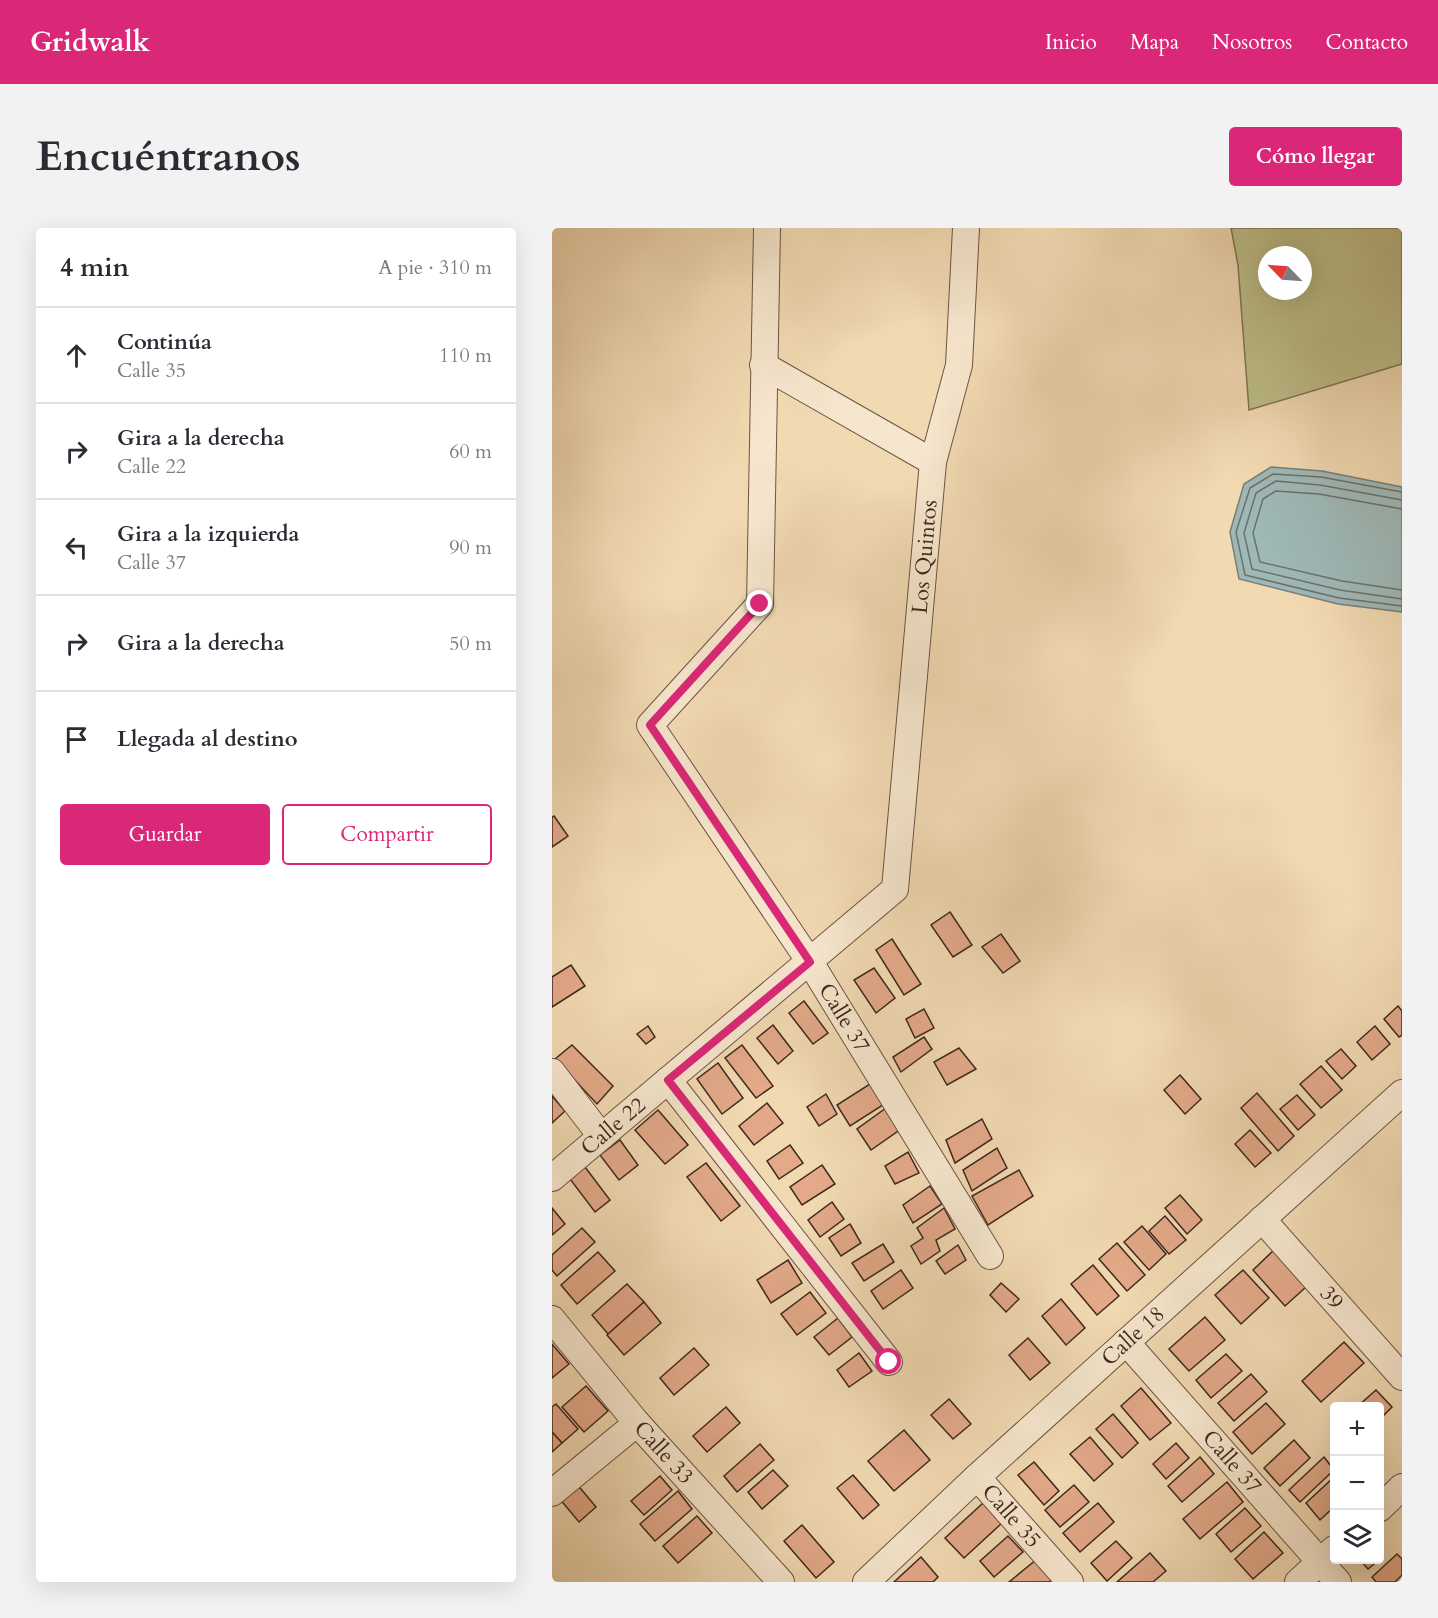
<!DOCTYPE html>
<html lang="es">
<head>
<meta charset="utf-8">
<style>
	body { margin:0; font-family:Cardo,serif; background:#f2f2f3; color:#2b2b33 }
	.controls { position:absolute; right:18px; bottom:18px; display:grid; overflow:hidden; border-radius:6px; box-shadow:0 6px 24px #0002 }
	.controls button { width:54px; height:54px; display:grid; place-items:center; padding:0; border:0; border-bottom:2px solid #e1e1e2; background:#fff; color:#2b2b33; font:30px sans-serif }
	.compass { position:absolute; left:706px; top:18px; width:54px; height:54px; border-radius:50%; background:#fff; box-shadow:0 6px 24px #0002; rotate:295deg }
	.stop { position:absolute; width:18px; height:18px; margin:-14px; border:4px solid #db2777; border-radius:50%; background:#fff }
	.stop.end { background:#db2777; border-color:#fff; box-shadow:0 2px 6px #0008 }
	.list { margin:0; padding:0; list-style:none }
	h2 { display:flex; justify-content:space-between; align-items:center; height:78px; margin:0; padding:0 24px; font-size:26px }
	h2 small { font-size:20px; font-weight:400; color:#7c7c81 }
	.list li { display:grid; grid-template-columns:39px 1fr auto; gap:18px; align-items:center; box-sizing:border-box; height:96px; padding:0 24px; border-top:2px solid #e1e1e2 }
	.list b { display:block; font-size:22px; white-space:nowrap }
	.list p { margin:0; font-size:20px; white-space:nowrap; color:#7c7c81 }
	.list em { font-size:20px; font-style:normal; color:#7c7c81 }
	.actions { display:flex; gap:12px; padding:18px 24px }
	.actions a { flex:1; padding:14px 0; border:2px solid #db2777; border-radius:6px; text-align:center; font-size:21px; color:#db2777 }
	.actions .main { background:#db2777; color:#fff }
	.icon { flex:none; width:33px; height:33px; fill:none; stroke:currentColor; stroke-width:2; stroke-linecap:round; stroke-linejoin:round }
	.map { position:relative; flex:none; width:850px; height:1354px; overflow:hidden; border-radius:6px }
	header { display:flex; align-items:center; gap:36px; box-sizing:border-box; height:84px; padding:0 30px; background:#db2777; color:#fff }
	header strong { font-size:28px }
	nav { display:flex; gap:33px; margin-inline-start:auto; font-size:21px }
	.intro { display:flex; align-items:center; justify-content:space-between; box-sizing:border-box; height:144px; padding:0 36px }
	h1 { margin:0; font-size:42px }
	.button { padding:15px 27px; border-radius:6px; background:#db2777; color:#fff; font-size:21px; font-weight:700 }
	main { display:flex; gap:36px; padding:0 36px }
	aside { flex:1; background:#fff; border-radius:6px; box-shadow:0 6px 24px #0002 }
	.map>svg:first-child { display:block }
</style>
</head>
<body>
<header>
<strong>Gridwalk</strong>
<nav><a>Inicio</a><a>Mapa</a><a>Nosotros</a><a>Contacto</a></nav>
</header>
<div class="intro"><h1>Encuéntranos</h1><a class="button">Cómo llegar</a></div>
<main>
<aside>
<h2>4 min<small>A pie · 310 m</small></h2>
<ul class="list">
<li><svg class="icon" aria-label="ahead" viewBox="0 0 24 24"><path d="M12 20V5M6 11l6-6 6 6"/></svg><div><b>Continúa</b><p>Calle 35</p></div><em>110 m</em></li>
<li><svg class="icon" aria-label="right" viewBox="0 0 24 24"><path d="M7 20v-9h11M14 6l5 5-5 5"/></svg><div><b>Gira a la derecha</b><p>Calle 22</p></div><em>60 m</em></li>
<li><svg class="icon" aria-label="left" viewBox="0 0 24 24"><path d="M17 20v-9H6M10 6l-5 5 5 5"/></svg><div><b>Gira a la izquierda</b><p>Calle 37</p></div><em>90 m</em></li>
<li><svg class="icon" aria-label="right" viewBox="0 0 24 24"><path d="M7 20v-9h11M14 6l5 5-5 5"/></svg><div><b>Gira a la derecha</b></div><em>50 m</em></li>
<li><svg class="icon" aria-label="arrive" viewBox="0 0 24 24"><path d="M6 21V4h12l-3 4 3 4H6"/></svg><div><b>Llegada al destino</b></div></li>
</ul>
<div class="actions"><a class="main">Guardar</a><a>Compartir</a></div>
</aside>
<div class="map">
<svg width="850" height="1354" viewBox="0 0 850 1354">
	<rect width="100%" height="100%" fill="#f1d9b2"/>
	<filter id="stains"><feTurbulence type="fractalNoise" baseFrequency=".00333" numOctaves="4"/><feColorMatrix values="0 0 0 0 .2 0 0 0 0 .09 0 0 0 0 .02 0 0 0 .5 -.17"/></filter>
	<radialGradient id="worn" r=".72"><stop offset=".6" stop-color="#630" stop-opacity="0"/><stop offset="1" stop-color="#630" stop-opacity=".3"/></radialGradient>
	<!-- green -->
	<path fill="#bdbe89" stroke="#7e7354" stroke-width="1.5" fill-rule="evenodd" d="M679,0H850V136L697,182L686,37ZM715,27H751V63H715Z"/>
	<!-- water -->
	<polygon fill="#9eb8b6" stroke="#787e79" stroke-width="1.5" points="719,239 770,243 850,259 850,384 786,376 687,351 678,304 692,256"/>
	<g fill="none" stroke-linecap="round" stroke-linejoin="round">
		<!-- shore -->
		<g stroke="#6e706a" stroke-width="1.5">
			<polyline points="850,264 769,249 721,246 698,260 684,304 693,347 787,370 850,378"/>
			<polyline points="850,272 768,257 724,253 704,265 692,305 700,341 788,362 850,371"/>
			<polyline points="850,281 767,266 724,263 711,271 701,305 708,334 790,353 850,362"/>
		</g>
	</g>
	<!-- building -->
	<g fill="#e3a989" stroke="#3f281e" stroke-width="1.5">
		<polygon points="2,588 16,608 0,619 0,589"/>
		<polygon points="398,684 420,717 401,729 379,697"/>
		<polygon points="449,706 468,733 451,745 430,719"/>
		<polygon points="340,711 369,756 352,767 324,722"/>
		<polygon points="19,737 33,758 0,779 0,749"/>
		<polygon points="322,740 343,770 324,785 302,752"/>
		<polygon points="252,773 276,805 261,816 237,785"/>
		<polygon points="846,778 850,783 850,807 847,809 832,791"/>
		<polygon points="372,781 382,800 363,810 354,791"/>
		<polygon points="221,797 241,823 226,836 205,810"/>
		<polygon points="96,798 103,809 94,816 85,806"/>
		<polygon points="823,798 838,816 820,832 805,814"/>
		<polygon points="372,809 380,821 349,844 341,829"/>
		<polygon points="20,817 61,858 45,876 3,831"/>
		<polygon points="190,817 221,858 204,870 173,830"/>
		<polygon points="407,820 424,841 395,857 382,834"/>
		<polygon points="789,821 804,838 790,851 774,833"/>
		<polygon points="166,835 191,870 170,886 145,851"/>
		<polygon points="769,838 790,862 769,880 748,856"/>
		<polygon points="628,847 649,871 633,886 612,862"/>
		<polygon points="321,854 334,875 298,898 285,877"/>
		<polygon points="705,865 742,908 726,923 689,880"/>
		<polygon points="274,866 285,886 267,898 255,879"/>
		<polygon points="745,867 763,887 746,902 728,881"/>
		<polygon points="0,868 13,883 0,895"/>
		<polygon points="215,875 231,895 202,917 187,898"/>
		<polygon points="334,880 349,901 319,922 305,901"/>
		<polygon points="106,882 136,917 113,936 83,902"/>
		<polygon points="430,891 440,911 403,935 394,912"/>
		<polygon points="698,902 719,925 703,939 683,916"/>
		<polygon points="68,912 86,937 67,952 48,927"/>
		<polygon points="238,917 251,935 227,951 215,933"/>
		<polygon points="445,920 455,940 420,963 411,942"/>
		<polygon points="356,924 367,945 343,956 333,938"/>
		<polygon points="154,935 188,978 169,993 135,949"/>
		<polygon points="270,937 283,956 250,977 238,959"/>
		<polygon points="33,939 58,972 43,984 18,951"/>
		<polygon points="467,942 481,968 436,997 420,968"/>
		<polygon points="378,958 390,976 361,995 351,977"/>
		<polygon points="628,967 650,992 635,1006 613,980"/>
		<polygon points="280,974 292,991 268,1009 256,992"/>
		<polygon points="0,980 13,996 0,1007"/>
		<polygon points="392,980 403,1001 384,1012 388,1023 369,1036 359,1018 371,1010 365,1000"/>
		<polygon points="613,988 634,1012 617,1026 597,1003"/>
		<polygon points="298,996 309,1015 289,1028 277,1010"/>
		<polygon points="590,998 614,1026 597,1042 572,1014"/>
		<polygon points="30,1000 43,1014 5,1048 0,1042 0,1027"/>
		<polygon points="565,1015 593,1047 575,1063 547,1031"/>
		<polygon points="331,1016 342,1034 312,1053 300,1035"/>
		<polygon points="406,1017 414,1032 393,1046 384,1033"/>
		<polygon points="722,1022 754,1059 733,1078 701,1042"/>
		<polygon points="46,1024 63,1043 25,1076 9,1057"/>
		<polygon points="236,1032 250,1055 219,1075 205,1052"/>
		<polygon points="541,1037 567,1068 545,1087 519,1056"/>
		<polygon points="349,1042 361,1060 331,1081 319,1063"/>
		<polygon points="691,1042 717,1070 689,1096 663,1067"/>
		<polygon points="449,1055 467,1071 454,1084 438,1067"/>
		<polygon points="75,1056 92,1074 56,1106 40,1087"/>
		<polygon points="258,1064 274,1085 245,1107 229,1086"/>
		<polygon points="509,1071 533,1100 514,1117 490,1088"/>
		<polygon points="92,1074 109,1095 72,1127 55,1107"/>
		<polygon points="653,1089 673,1112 637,1143 617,1121"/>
		<polygon points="286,1090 300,1109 277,1127 262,1109"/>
		<polygon points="476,1110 498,1135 478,1152 457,1127"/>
		<polygon points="792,1114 812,1135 769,1174 750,1153"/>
		<polygon points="0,1116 17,1136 0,1150"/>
		<polygon points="142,1120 157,1137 122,1167 108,1150"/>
		<polygon points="307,1125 320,1143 297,1159 285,1142"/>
		<polygon points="674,1126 690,1143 659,1170 644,1152"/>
		<polygon points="699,1146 715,1164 682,1193 666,1175"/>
		<polygon points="34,1158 56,1183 32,1204 10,1179"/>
		<polygon points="589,1160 619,1195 598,1212 569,1178"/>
		<polygon points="824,1162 840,1179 828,1191 828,1178 806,1178"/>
		<polygon points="397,1171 419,1196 401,1211 379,1187"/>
		<polygon points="714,1175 733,1196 700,1226 681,1204"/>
		<polygon points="4,1176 26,1201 10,1215 0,1204 0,1179"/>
		<polygon points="174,1179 188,1195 155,1224 141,1208"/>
		<polygon points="561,1186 586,1215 570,1230 544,1201"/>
		<polygon points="352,1202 378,1232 342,1263 316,1233"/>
		<polygon points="0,1204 10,1215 0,1224"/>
		<polygon points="538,1209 561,1236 542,1253 518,1226"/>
		<polygon points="742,1212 758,1230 728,1258 712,1240"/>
		<polygon points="624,1215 637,1230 614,1251 601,1236"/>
		<polygon points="208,1216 222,1232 185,1264 172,1248"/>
		<polygon points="648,1229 662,1246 630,1274 616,1258"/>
		<polygon points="772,1229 782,1242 748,1274 737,1262"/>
		<polygon points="482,1234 507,1263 492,1277 466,1247"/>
		<polygon points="221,1242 236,1258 210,1281 196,1264"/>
		<polygon points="301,1247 327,1277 311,1291 285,1260"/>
		<polygon points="108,1248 120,1262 92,1287 79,1273"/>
		<polygon points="782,1249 782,1279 768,1292 754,1275"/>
		<polygon points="675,1254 691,1274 648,1311 631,1291"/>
		<polygon points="24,1255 44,1279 27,1294 7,1270"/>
		<polygon points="522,1257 537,1274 508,1299 493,1282"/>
		<polygon points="126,1263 140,1281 103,1313 88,1296"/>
		<polygon points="431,1275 450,1295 412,1330 393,1310"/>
		<polygon points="546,1275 562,1294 528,1324 511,1305"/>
		<polygon points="693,1280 709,1298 679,1324 664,1306"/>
		<polygon points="145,1288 160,1305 126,1335 111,1318"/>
		<polygon points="250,1297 282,1334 264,1350 232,1313"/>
		<polygon points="712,1304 731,1325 701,1351 683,1331"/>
		<polygon points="456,1308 471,1324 442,1349 428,1333"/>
		<polygon points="564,1313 580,1330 555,1353 539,1335"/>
		<polygon points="598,1325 614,1343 601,1354 565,1354"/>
		<polygon points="845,1326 850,1331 850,1347 843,1354 824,1354 820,1349"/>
		<polygon points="369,1329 386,1349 381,1354 342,1354"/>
		<polygon points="485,1331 501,1350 497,1354 457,1354"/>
		<polygon points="808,1332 827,1332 816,1341"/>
	</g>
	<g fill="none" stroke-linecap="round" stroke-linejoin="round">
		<!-- street casing -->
		<g stroke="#6c5443" stroke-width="28">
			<g id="street">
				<path id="s1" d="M215,0L208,376L98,497L258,734L438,1028"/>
				<polyline points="211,137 381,234"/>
				<polyline points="0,844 49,908"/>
				<polyline points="116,852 337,1134"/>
				<path id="s2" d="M0,950L343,661L381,234L407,137L414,0"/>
				<path id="s3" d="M710,991L850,1149"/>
				<path id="s4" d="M0,1091L85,1195L229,1354"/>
				<path id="s5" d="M574,1114L786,1354"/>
				<path id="s6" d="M425,1249L518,1354"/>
				<polyline points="0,1265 85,1195"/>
				<polyline points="828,1280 850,1259"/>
				<path id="s7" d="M314,1354L425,1249L850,865"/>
				<polyline points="746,1354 782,1321"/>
			</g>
		</g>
		<!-- street -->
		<use href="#street" stroke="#f6e6cd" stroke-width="26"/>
	</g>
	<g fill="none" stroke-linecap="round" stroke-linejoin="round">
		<!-- route -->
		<polyline stroke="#db2777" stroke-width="8" points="208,376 98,497 258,734 116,852 337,1134"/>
	</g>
	<g text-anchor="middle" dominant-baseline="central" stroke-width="4.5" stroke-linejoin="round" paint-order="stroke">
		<!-- street labels -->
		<g font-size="22" fill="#3f281e" stroke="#f6e6cd">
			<text stroke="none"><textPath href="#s2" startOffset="782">Los Quintos</textPath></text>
			<text stroke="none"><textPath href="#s1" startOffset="891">Calle 37</textPath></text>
			<text stroke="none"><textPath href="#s2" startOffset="80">Calle 22</textPath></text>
			<text stroke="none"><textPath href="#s3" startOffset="105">39</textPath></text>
			<text stroke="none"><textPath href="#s7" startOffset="363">Calle 18</textPath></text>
			<text stroke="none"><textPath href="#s4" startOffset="174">Calle 33</textPath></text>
			<text stroke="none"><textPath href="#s5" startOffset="160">Calle 37</textPath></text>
			<text stroke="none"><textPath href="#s6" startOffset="52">Calle 35</textPath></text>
		</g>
	</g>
	<rect width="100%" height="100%" filter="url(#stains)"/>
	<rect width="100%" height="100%" fill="url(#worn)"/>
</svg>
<div class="controls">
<button>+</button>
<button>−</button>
<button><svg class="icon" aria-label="layers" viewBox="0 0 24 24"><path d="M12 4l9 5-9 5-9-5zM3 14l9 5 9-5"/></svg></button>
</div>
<svg class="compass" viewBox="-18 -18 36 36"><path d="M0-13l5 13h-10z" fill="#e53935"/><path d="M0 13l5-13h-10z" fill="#7c7c81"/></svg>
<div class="stop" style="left:337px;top:1134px"></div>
<div class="stop end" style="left:208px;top:376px"></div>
</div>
</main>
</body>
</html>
